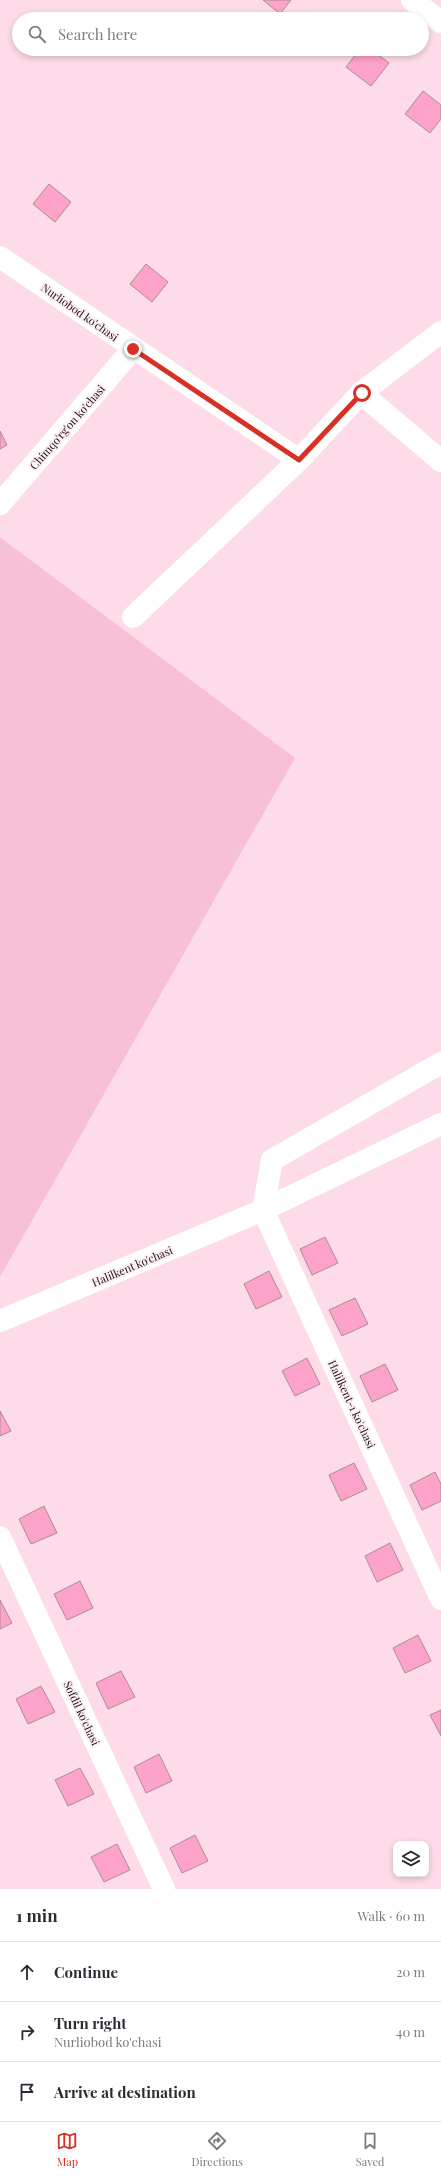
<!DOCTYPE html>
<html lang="en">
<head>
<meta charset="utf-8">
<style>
	body { margin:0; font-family:"Playfair Display",serif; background:#f2f2f3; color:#2b2b33 }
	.controls { position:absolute; right:12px; bottom:12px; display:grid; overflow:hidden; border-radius:8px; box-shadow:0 2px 6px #0003 }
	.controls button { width:36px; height:36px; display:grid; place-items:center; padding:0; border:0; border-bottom:1px solid #e1e1e2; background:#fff; color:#2b2b33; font:20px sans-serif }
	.stop { position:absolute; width:12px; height:12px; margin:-9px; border:3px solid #d93025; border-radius:50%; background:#fff }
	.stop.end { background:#d93025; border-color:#fff; box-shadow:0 1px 4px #0008 }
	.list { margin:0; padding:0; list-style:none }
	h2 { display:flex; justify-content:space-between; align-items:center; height:52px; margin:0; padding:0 16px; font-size:17px }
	h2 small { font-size:13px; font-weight:400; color:#7c7c81 }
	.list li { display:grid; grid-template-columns:26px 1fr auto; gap:12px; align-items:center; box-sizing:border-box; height:60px; padding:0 16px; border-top:1px solid #e1e1e2 }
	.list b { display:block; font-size:15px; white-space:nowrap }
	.list p { margin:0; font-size:13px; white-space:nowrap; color:#7c7c81 }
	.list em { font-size:13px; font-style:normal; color:#7c7c81 }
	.icon { flex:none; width:22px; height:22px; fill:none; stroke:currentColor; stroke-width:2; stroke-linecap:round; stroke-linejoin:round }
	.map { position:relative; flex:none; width:441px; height:1889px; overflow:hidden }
	.search { position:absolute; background:#fff; box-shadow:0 2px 6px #0003; left:12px; right:12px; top:12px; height:44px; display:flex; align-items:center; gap:10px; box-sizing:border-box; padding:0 14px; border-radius:22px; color:#7c7c81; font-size:15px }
	.sheet { height:232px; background:#fff }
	nav { display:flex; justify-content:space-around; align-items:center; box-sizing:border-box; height:56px; border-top:1px solid #e1e1e2; background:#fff; font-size:11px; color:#7c7c81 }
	nav a { display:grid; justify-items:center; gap:2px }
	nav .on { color:#d93025 }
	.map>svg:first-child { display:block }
</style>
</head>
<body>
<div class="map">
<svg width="441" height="1889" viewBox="0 0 441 1889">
	<rect width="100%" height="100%" fill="#fddbe8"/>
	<!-- green -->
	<polygon fill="#f8c0d6" points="1,538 295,758 0,1277 0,538"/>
	<!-- building -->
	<g fill="#fda2c8" stroke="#ab8c97">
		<polygon points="263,0 291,0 280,14"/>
		<polygon points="360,49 370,49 389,63 371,86 346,67"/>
		<polygon points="423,91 441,105 441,119 430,133 405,114"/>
		<polygon points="49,184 71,202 55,222 33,204"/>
		<polygon points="146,264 168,282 152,302 130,284"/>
		<polygon points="0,431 7,445 0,449"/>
		<polygon points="325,1237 338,1263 312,1275 300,1249"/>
		<polygon points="269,1271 282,1297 256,1309 244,1284"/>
		<polygon points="355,1298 368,1324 342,1336 329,1310"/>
		<polygon points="307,1358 320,1384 295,1396 282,1371"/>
		<polygon points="385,1364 398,1390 372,1402 360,1376"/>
		<polygon points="0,1411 11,1431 0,1436"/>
		<polygon points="354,1463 367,1489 341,1501 329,1475"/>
		<polygon points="435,1472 441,1484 441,1501 422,1510 410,1485"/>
		<polygon points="44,1506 57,1533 31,1544 19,1519"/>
		<polygon points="390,1543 403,1570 377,1582 365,1556"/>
		<polygon points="80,1581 93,1608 67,1620 54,1594"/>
		<polygon points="0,1600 12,1623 0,1629"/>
		<polygon points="418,1635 431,1661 405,1673 393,1648"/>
		<polygon points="121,1671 135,1697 108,1709 96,1683"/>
		<polygon points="41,1686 55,1712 28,1724 16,1699"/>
		<polygon points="441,1710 441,1736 430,1715"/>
		<polygon points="159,1754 172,1781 146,1793 134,1767"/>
		<polygon points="80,1768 94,1794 68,1806 55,1780"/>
		<polygon points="195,1835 208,1861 182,1873 170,1848"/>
		<polygon points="117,1844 130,1870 104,1882 91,1857"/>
	</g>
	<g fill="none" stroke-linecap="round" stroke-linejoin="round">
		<!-- minor -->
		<g stroke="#fff" stroke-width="22">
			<polyline points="412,0 441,22"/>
			<polyline points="0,257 299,460"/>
			<polyline points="361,393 441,461"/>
			<polyline points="0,504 133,349"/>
			<polyline points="133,617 299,460 361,393 441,332"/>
			<polyline points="441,1063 272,1160 263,1210 441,1599"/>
			<polyline points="0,1321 263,1210 441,1124"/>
			<polyline points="0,1537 164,1889"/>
		</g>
	</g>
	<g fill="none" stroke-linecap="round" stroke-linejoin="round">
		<!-- route -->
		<polyline stroke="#d93025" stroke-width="5" points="133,349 299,460 362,393"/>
	</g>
	<g text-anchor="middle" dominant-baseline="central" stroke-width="4" stroke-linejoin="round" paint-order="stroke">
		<!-- street labels -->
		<g font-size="11" fill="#1c1116" stroke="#fdeff4">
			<text transform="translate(80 312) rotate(35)">Nurliobod ko'chasi</text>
			<text transform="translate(67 427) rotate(-49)">Chimqo'rg'on ko'chasi</text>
			<text transform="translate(132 1266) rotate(-23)">Halilkent ko'chasi</text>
			<text transform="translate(352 1404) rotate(65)">Halilkent-1 ko'chasi</text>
			<text transform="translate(82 1713) rotate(65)">Sofdil ko'chasi</text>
		</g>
	</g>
</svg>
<div class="controls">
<button><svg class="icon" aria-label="layers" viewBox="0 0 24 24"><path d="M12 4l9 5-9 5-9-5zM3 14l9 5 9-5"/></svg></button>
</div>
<div class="stop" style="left:362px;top:393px"></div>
<div class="stop end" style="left:133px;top:349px"></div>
<div class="search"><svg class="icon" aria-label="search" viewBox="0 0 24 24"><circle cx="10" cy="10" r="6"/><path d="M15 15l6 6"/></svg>Search here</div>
</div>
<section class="sheet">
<h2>1 min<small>Walk · 60 m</small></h2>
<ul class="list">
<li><svg class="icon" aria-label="ahead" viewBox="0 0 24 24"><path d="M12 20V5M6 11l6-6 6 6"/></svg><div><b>Continue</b></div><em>20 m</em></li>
<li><svg class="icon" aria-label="right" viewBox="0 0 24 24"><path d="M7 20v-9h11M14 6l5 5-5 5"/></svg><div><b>Turn right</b><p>Nurliobod ko'chasi</p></div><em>40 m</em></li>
<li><svg class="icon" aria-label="arrive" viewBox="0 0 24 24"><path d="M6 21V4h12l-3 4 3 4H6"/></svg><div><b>Arrive at destination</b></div></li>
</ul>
</section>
<nav>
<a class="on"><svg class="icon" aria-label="map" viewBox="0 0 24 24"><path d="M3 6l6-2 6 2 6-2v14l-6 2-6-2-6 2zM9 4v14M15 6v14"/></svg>Map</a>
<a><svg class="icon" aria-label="directions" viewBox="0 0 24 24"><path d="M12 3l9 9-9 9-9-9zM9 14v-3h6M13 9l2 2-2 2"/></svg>Directions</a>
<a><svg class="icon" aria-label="saved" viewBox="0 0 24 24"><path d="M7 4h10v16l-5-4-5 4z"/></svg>Saved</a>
</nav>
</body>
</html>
